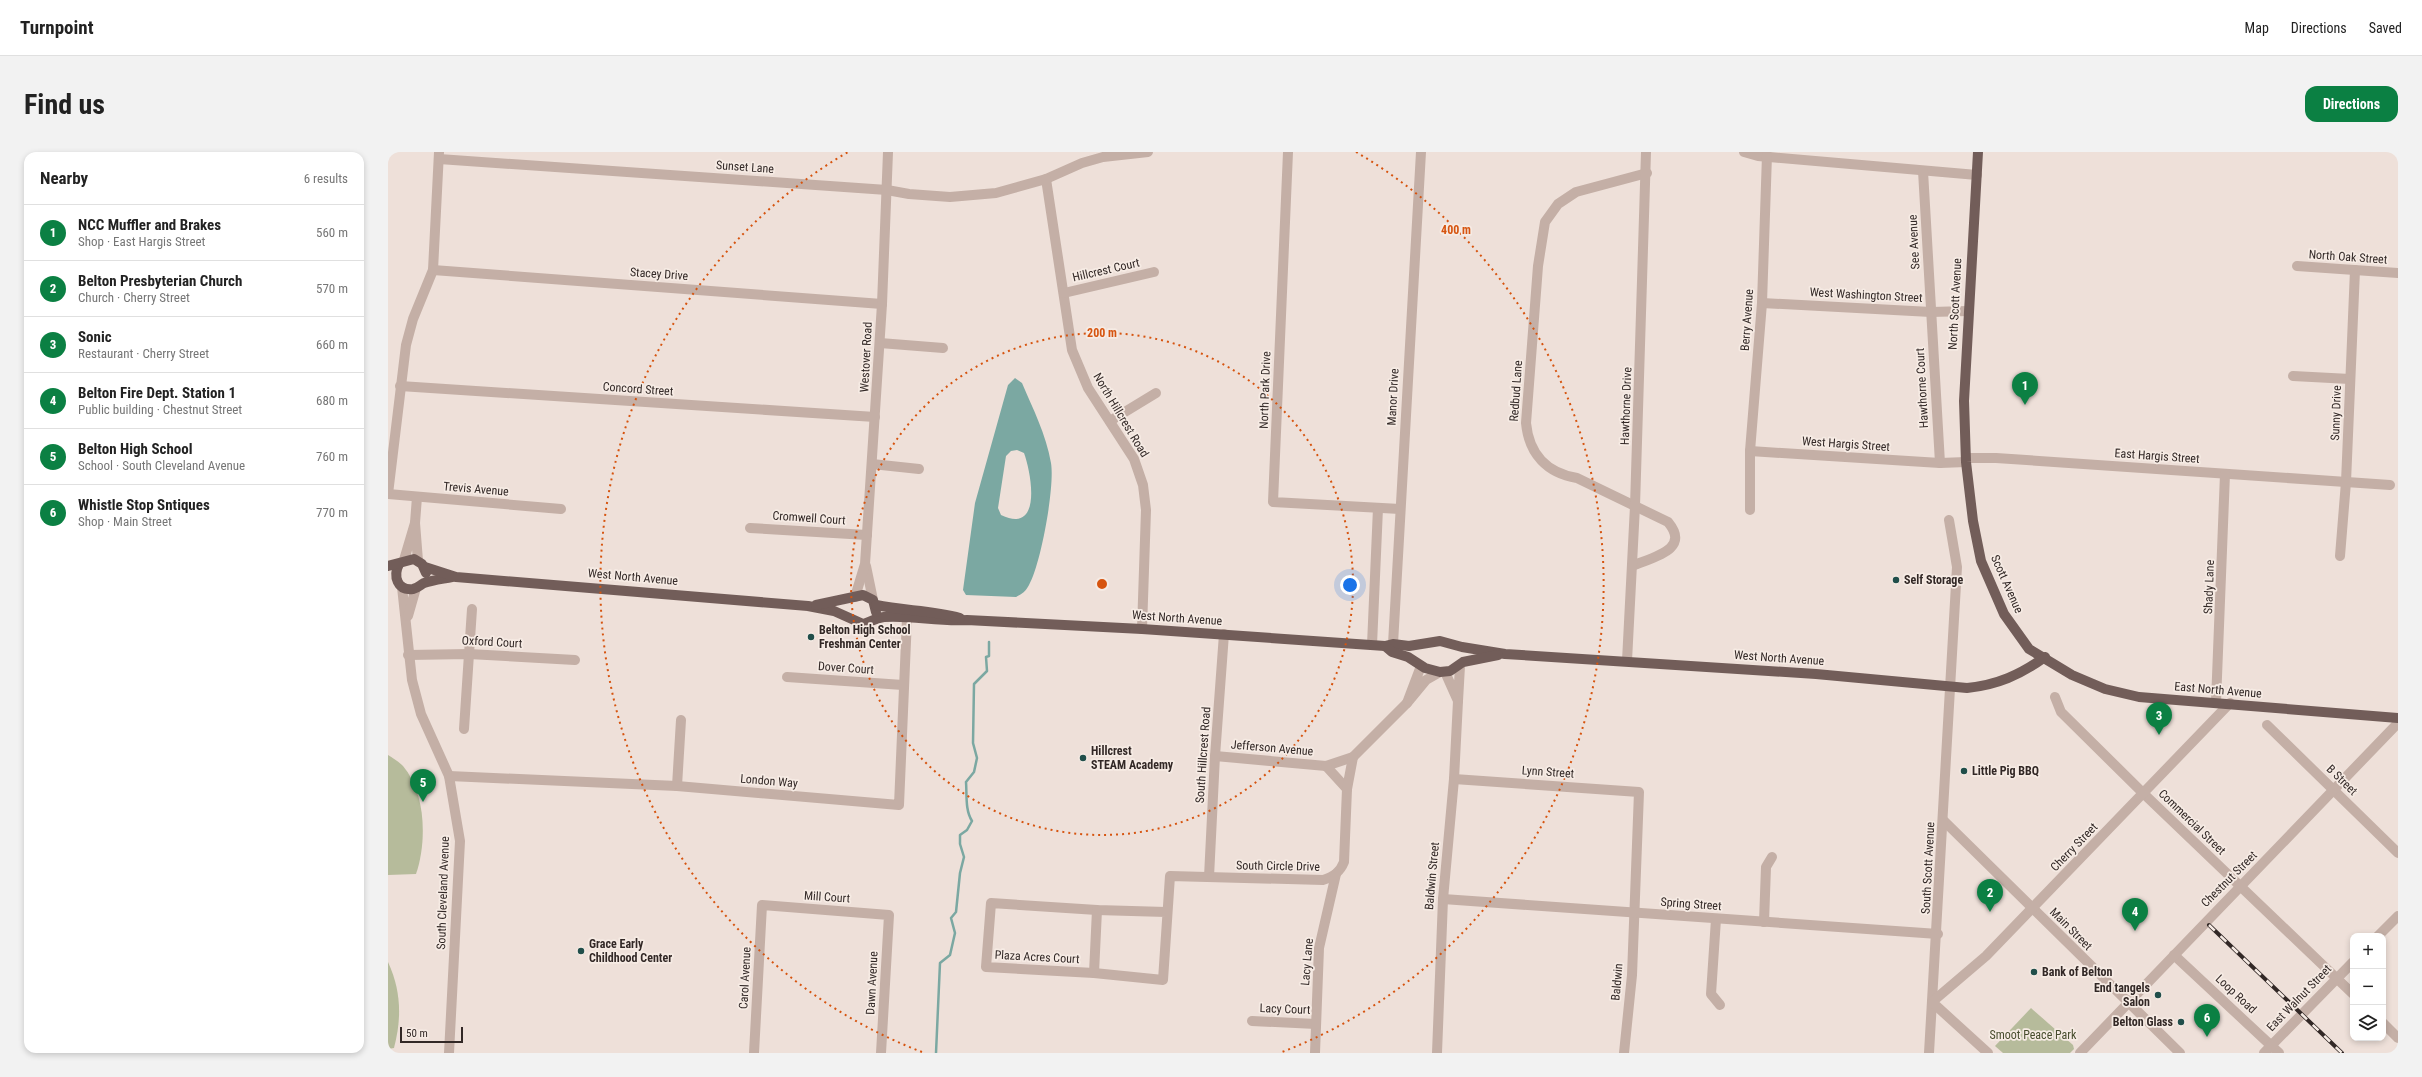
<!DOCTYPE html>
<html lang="en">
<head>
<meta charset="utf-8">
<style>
	body { margin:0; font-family:"Roboto Condensed",sans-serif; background:#f2f2f2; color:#222 }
	.controls { position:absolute; right:12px; bottom:12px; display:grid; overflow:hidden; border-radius:8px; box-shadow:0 2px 6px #0003 }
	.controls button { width:36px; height:36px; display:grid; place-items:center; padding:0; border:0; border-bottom:1px solid #e0e0e0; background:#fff; color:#222; font:20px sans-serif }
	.scale { position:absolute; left:12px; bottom:10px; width:63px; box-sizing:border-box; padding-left:4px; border:2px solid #322826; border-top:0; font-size:11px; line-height:14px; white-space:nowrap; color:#322826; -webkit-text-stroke:3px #f6ebe4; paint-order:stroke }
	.you { position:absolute; left:962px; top:433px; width:14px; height:14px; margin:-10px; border:3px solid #fff; border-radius:50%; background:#1a73e8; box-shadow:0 0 0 6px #1a73e833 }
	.badge { display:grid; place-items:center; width:26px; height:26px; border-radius:50%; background:#0b8043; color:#fff; font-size:13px; font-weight:700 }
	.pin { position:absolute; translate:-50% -33px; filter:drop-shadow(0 1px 2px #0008) }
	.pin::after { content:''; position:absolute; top:21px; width:14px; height:12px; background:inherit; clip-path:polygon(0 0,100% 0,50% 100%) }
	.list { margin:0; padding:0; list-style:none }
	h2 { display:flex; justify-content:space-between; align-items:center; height:52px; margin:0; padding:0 16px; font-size:17px }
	h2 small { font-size:13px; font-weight:400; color:#767676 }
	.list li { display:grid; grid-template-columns:26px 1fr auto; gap:12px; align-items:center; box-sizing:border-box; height:56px; padding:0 16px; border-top:1px solid #e0e0e0 }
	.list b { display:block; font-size:15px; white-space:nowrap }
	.list p { margin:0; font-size:13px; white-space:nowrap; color:#767676 }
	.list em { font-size:13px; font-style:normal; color:#767676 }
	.icon { flex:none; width:22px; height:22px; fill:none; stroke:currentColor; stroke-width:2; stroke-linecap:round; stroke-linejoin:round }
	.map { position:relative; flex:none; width:2010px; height:901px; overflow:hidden; border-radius:12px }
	header { display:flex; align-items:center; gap:24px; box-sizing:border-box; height:56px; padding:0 20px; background:#fff; border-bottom:1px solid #e0e0e0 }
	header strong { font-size:19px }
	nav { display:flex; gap:22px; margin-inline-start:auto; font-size:14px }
	.intro { display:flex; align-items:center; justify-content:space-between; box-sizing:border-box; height:96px; padding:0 24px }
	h1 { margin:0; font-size:28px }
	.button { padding:10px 18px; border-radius:12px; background:#0b8043; color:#fff; font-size:14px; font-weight:700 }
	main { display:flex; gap:24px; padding:0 24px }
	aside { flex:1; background:#fff; border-radius:12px; box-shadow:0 2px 6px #0003 }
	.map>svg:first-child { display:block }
</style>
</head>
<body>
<header>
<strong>Turnpoint</strong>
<nav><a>Map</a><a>Directions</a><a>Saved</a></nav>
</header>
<div class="intro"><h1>Find us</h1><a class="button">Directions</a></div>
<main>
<aside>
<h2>Nearby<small>6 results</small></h2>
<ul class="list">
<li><span class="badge">1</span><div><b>NCC Muffler and Brakes</b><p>Shop · East Hargis Street</p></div><em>560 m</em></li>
<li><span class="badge">2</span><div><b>Belton Presbyterian Church</b><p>Church · Cherry Street</p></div><em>570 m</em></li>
<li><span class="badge">3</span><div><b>Sonic</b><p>Restaurant · Cherry Street</p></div><em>660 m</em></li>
<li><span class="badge">4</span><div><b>Belton Fire Dept. Station 1</b><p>Public building · Chestnut Street</p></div><em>680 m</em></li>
<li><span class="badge">5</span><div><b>Belton High School</b><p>School · South Cleveland Avenue</p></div><em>760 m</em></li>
<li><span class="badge">6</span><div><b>Whistle Stop Sntiques</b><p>Shop · Main Street</p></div><em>770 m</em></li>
</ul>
</aside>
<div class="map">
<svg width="2010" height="901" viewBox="0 0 2010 901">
	<rect width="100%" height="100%" fill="#eee0d9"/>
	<!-- green -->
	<g fill="#b6bb9b">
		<path d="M0,603C5,606 11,610 15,614C38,641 39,690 28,722L0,723Z"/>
		<path d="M0,810C13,838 14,866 6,896L0,897Z"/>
		<polygon points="1643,856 1685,893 1686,897 1682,901 1615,901 1607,894"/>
	</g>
	<!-- water -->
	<path fill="#7ba8a2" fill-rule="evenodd" d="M627,226L634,231C645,257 658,282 663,311C667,334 653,412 641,433C638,439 634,442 628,445L578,443L575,438L587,351L620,233ZM629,298L636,301C644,323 654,383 613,363L610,356L618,304L623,299Z"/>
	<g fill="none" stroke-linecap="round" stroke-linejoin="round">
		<!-- stream -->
		<path stroke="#7ba8a2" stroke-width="2.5" d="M548,901L552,811L562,803L567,781L563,766L568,760L572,721L576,705L572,692V683L579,678L584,669C577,658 579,643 578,630L586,620L589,606L585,591L586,532L599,519L598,505L601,504V490"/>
		<!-- minor -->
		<g stroke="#c4afa6" stroke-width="10">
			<polyline points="51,0 45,118 25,167 18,193 0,342 173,357"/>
			<polyline points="900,0 885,350 1012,357"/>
			<polyline points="1356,0 1370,4 1589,23"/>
			<polyline points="51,7 499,38 521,42 562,45 608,41 658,27 694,11 715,5 760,0"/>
			<polyline points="1535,19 1552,311"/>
			<polyline points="658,27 684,198 700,236 746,307 755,333 758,358 754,477"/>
			<polyline points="1909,114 2010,121"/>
			<polyline points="45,118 494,152"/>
			<polyline points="676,141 766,120"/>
			<polyline points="1374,151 1543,160 1580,159"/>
			<polyline points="492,191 555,196"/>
			<polyline points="1905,224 1962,227"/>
			<polyline points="12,234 487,265"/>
			<polyline points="722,269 768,241"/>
			<polyline points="1362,299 1552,311 1578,310"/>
			<polyline points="1578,306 1608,306 2002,333"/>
			<polyline points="484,312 531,317"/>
			<polyline points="1362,358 1362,299 1374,151 1379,3"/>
			<polyline points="27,371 29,345"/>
			<polyline points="362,376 479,383"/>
			<polyline points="1952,404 1958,330 1967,118"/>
			<polyline points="16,408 27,371 30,409"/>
			<polyline points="478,414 485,448"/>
			<path d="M1244,414C1265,405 1303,398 1280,370L1189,326C1159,321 1141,302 1138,271L1150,114L1157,70L1170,52L1188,40L1259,21"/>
			<polyline points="14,435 24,528 33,562 61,624 72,689 61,901"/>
			<polyline points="467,445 477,412 494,152 500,0"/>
			<polyline points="20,464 28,436"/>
			<polyline points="1005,492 1033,0"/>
			<polyline points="984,493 990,356"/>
			<polyline points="20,503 81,502 187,508"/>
			<polyline points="1239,509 1247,354 1258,0"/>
			<polyline points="1033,514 1019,551 1038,528 1052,520"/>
			<polyline points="1057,520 1070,549 1072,514"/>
			<polyline points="399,525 515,533"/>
			<polyline points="1667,545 1673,560 1756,642 1965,842"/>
			<polyline points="1828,550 1837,322"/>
			<polyline points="1879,573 2010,701"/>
			<polyline points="76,577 84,457"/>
			<polyline points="827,604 938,614 965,605 1019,551"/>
			<polyline points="938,614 959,637"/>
			<polyline points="61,624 289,634 511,653 519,466"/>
			<polyline points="1066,627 1251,640 1244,823 1236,901"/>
			<polyline points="289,634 293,568"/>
			<polyline points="1556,669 1792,901"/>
			<polyline points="821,725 827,604 836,482"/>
			<polyline points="1055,747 1550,782"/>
			<path d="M778,760L709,758L603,751L598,815L706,821L775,828L782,724L935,728C946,725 952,720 956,710L959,637L965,605"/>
			<polyline points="1328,767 1323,842 1332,853"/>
			<polyline points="1376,770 1378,715 1384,705"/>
			<polyline points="1990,784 2010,764"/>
			<polyline points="1786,803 1891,901"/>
			<polyline points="706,821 709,758"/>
			<polyline points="864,869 928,872"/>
			<polyline points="1995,871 2010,886"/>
			<polyline points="366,901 374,753 501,763 493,901"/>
			<polyline points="927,901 931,796 948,722"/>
			<polyline points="1049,901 1055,747 1066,627 1070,549"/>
			<polyline points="1541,901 1569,415 1561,368"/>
			<polyline points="1600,901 1544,850 1598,804 1842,551"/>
			<polyline points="1692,901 2010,571"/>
			<polyline points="1876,901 1965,810"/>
		</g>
		<!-- major -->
		<g stroke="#725d59" stroke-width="10">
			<polyline points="1590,0 1576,249 1578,310 1585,369 1593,409 1616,462 1641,497 1684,523 1717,537 1751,545 2010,566"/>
			<path d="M11,412C5,424 9,439 25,437C30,436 32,433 36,431C45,428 54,427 64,425"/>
			<polyline points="0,414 26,407 34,412 38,421"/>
			<path d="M37,415L68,425L420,454L446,459L475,472C482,470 488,466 496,465C524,463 551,470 579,468L754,477L997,494L1005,492L1021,494L1052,489L1074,495L1117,502L1428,522L1579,536C1609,533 1632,523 1657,505"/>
			<polyline points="428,453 475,443 485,448 488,460"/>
			<path d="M488,453C516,459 544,458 572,466"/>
			<polyline points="997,494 1004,500 1020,505 1037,516 1052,520 1062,519 1075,510 1110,503"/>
		</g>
		<!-- rail casing -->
		<g stroke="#322826" stroke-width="4">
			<polyline id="rail" points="1821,773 1954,901"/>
		</g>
		<!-- rail -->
		<use href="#rail" stroke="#f6ebe4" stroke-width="2.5" stroke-dasharray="8" stroke-linecap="butt"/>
	</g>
	<!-- distance rings -->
	<g fill="none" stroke="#d6540f" stroke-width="2" stroke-dasharray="2 4">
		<circle cx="714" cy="432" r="251"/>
		<path d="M534 900A501 501 0 0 1 460 0M968 0A501 501 0 0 1 894 900"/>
	</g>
	<!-- markers -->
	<g fill="#204e4a" stroke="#f6ebe4" stroke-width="1.5">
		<circle cx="1508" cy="428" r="4"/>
		<circle cx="423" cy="485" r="4"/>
		<circle cx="695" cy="606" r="4"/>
		<circle cx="1576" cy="619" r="4"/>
		<circle cx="193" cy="799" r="4"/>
		<circle cx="1646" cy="820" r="4"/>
		<circle cx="1770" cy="843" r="4"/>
		<circle cx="1793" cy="870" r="4"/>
	</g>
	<g text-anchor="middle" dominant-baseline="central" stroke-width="3.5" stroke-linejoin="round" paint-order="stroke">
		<!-- street labels -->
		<g font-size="12" fill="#322826" stroke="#f6ebe4">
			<text transform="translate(357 15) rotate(4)">Sunset Lane</text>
			<text transform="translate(1526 90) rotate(-93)">See Avenue</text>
			<text transform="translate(1960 105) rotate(4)">North Oak Street</text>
			<text transform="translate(718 118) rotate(-13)">Hillcrest Court</text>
			<text transform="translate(271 122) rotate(4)">Stacey Drive</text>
			<text transform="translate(1478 143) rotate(3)">West Washington Street</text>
			<text transform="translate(1567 152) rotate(-87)">North Scott Avenue</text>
			<text transform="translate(1359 168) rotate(-86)">Berry Avenue</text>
			<text transform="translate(478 205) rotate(-87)">Westover Road</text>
			<text transform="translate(1534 236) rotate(-93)">Hawthorne Court</text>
			<text transform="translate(250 237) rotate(4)">Concord Street</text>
			<text transform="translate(877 238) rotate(-88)">North Park Drive</text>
			<text transform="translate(1128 239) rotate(-86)">Redbud Lane</text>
			<text transform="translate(1005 245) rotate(-87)">Manor Drive</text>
			<text transform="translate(1238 254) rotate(-88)">Hawthorne Drive</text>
			<text transform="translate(1948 261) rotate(-88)">Sunny Drive</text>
			<text transform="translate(733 263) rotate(59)">North Hillcrest Road</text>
			<text transform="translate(1458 292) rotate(4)">West Hargis Street</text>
			<text transform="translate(1769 304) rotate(4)">East Hargis Street</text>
			<text transform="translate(88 337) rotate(5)">Trevis Avenue</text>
			<text transform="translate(421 366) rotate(4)">Cromwell Court</text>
			<text transform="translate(245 425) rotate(5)">West North Avenue</text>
			<text transform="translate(1619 432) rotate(66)">Scott Avenue</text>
			<text transform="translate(1821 435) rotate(-88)">Shady Lane</text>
			<text transform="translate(789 466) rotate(4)">West North Avenue</text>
			<text transform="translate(104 490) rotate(3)">Oxford Court</text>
			<text transform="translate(1391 506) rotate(4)">West North Avenue</text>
			<text transform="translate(458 516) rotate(4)">Dover Court</text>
			<text transform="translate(1830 538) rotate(5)">East North Avenue</text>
			<text transform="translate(884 596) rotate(5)">Jefferson Avenue</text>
			<text transform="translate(815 603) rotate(-86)">South Hillcrest Road</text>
			<text transform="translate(1160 620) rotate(4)">Lynn Street</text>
			<text transform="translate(1954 628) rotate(44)">B Street</text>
			<text transform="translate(381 629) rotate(5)">London Way</text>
			<text transform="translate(1804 670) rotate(44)">Commercial Street</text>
			<text transform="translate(1686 695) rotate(-46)">Cherry Street</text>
			<text transform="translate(890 714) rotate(1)">South Circle Drive</text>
			<text transform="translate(1540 716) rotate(-87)">South Scott Avenue</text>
			<text transform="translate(1044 724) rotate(-85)">Baldwin Street</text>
			<text transform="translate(1841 727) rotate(-45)">Chestnut Street</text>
			<text transform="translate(55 741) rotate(-88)">South Cleveland Avenue</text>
			<text transform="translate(439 745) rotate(4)">Mill Court</text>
			<text transform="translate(1303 752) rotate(4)">Spring Street</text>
			<text transform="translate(1683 777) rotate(45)">Main Street</text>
			<text transform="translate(649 805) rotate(3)">Plaza Acres Court</text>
			<text transform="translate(919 810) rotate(-85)">Lacy Lane</text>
			<text transform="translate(357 826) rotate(-87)">Carol Avenue</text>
			<text transform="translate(1229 830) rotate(-85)">Baldwin</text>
			<text transform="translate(484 831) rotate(-87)">Dawn Avenue</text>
			<text transform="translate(1848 842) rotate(43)">Loop Road</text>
			<text transform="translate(1911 846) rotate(-46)">East Walnut Street</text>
			<text transform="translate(897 857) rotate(2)">Lacy Court</text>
		</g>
		<!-- poi labels -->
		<g font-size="12" font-weight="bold" fill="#322826" stroke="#f6ebe4" text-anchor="start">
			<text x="1516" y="428">Self Storage</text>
			<text x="431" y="478">Belton High School<tspan x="431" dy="14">Freshman Center</tspan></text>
			<text x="703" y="599">Hillcrest<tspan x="703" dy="14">STEAM Academy</tspan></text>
			<text x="1584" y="619">Little Pig BBQ</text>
			<text x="201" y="792">Grace Early<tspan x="201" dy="14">Childhood Center</tspan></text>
			<text x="1654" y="820">Bank of Belton</text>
			<text x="1762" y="836" text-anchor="end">End tangels<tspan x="1762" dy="14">Salon</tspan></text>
			<text x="1785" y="870" text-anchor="end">Belton Glass</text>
		</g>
		<!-- park labels -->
		<g font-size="12" fill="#474d2d" stroke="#f6ebe4">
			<text x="1645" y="883">Smoot Peace Park</text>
		</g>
	</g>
	<circle cx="714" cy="432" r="6" fill="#d6540f" stroke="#f6ebe4" stroke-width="2"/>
	<g font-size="12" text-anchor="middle" font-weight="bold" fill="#d6540f" stroke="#f6ebe4" stroke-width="3.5" stroke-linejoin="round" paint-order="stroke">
		<text x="1068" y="82">400 m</text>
		<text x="714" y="185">200 m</text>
	</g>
</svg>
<div class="controls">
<button>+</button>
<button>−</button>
<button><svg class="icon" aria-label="layers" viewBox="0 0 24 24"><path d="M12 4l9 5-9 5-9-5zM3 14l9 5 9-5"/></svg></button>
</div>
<div class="scale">50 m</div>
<div class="you"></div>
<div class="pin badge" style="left:1637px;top:253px">1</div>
<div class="pin badge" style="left:1602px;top:760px">2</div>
<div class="pin badge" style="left:1771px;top:583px">3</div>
<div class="pin badge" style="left:1747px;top:779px">4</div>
<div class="pin badge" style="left:35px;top:650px">5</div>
<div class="pin badge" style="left:1819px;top:885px">6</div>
</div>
</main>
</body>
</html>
